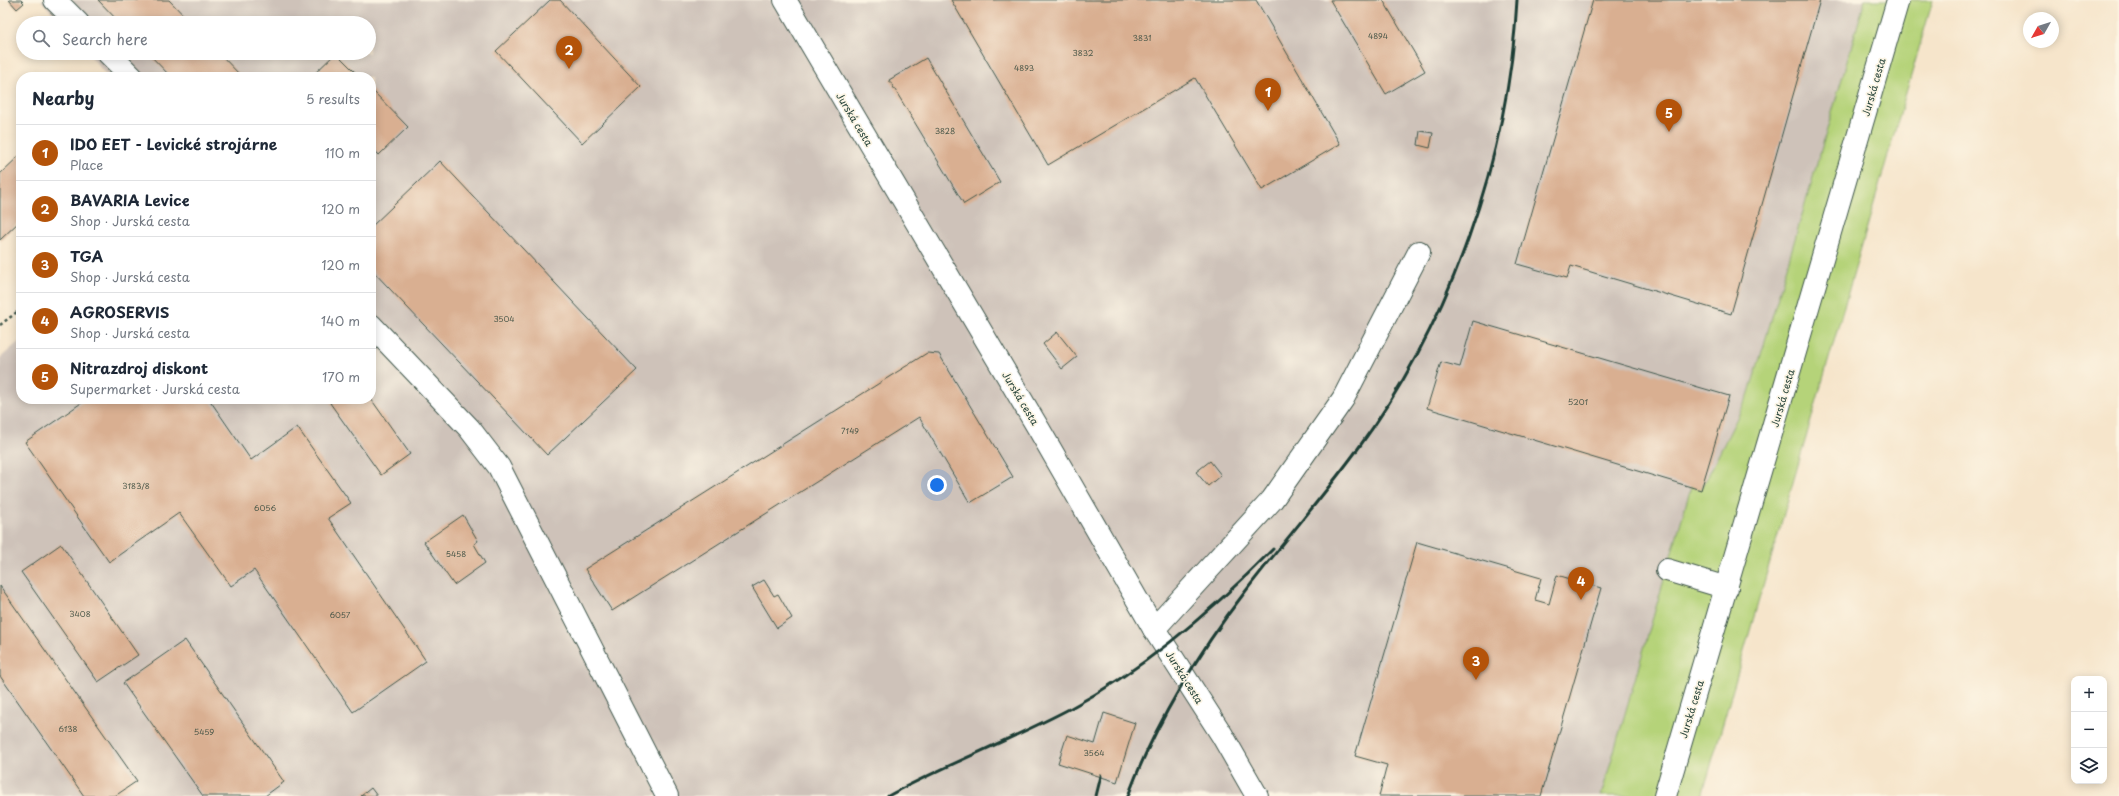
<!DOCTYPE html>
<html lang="en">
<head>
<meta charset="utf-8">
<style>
	body { margin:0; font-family:"Playpen Sans",sans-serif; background:#f6f6f7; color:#1f2937 }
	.controls { position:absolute; right:12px; bottom:12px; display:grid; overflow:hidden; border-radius:8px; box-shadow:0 2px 10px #0003 }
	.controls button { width:36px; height:36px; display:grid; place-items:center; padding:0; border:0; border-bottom:1px solid #e0e1e3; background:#fff; color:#1f2937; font:20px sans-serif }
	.compass { position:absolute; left:2023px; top:12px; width:36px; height:36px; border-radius:50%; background:#fff; box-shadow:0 2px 10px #0003; rotate:231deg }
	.you { position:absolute; left:937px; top:485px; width:14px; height:14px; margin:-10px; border:3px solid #fff; border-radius:50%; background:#1a73e8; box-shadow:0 0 0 6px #1a73e833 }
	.badge { display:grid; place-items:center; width:26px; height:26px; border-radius:50%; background:#b45309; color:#fff; font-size:13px; font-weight:700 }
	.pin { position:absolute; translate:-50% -33px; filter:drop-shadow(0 1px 2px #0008) }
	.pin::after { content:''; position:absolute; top:21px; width:14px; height:12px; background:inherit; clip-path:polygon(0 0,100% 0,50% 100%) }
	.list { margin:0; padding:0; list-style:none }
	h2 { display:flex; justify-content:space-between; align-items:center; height:52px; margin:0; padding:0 16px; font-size:17px }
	h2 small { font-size:13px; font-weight:400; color:#747a83 }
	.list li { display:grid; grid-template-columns:26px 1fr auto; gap:12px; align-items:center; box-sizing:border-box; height:56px; padding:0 16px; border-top:1px solid #e0e1e3 }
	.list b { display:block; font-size:15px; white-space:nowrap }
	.list p { margin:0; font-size:13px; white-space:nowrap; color:#747a83 }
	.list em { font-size:13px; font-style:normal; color:#747a83 }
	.icon { flex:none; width:22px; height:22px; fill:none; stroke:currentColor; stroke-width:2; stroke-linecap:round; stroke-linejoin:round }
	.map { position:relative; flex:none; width:2119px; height:796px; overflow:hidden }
	.search { position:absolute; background:#fff; box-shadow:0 2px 10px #0003; left:16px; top:16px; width:360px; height:44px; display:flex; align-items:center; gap:10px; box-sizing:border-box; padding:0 14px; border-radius:22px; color:#747a83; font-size:15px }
	.panel { position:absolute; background:#fff; box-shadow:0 2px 10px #0003; left:16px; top:72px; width:360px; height:332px; border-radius:16px }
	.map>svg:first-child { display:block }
</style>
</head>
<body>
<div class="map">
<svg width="2119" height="796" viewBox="0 0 2119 796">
	<rect width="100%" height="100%" fill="#fcf5e5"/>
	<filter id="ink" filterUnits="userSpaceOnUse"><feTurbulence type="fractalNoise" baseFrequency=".025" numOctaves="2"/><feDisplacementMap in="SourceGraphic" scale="8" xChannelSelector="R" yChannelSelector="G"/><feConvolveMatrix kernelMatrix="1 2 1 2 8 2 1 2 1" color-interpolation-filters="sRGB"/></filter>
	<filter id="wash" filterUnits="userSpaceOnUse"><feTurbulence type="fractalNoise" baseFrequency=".012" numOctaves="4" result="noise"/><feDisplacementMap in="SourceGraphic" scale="16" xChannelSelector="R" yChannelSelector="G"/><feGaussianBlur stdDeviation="0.9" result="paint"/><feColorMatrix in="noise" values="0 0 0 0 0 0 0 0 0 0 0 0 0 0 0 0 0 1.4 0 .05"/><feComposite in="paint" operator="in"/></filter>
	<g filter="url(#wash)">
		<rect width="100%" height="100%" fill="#f6e5cb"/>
		<!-- industrial -->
		<polygon fill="#cec2b9" points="41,0 1865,0 1760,358 1748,396 1701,490 1691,487 1601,796 0,796 0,358 21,340 21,399 371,399 371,77 108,77 88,53 369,53 369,23 61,23"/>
		<!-- green -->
		<polygon fill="#b5d379" stroke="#6a8856" points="1865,0 1933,0 1702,796 1601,796 1691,487 1701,490 1748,396 1760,358"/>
		<g id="blocks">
			<!-- building -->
			<g fill="#d9af91">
				<polygon points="9,0 21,0 24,3 17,9"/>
				<polygon points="98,0 169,0 191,23 120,23"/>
				<polygon points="550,0 560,0 641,87 582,143 496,51"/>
				<polygon points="951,0 1256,0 1340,144 1262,190 1195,78 1048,165"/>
				<polygon points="1330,0 1383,0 1425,71 1386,94"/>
				<polygon points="1593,0 1820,0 1731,314 1571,266 1567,278 1517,264"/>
				<polygon points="148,53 219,53 241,76 171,77"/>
				<polygon points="336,53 360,77 311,77"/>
				<polygon points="926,58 1000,182 964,204 889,80"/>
				<polygon points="371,89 408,127 379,155 371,146"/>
				<polygon points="1420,131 1433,133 1430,148 1418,145"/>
				<polygon points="21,154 21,220 0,240 0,174"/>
				<polygon points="440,161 637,370 547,455 371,269 371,227"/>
				<polygon points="1473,321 1729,396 1701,490 1427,408 1441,362 1460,367"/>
				<polygon points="1057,332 1077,357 1062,369 1043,344"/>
				<polygon points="927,353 939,354 1013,477 970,503 919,417 612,611 585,569"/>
				<polygon points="87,399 209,399 251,460 297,427 351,503 328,518 426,661 353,712 254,570 231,586 179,513 109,562 25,442"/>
				<polygon points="335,399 371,399 410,454 381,475 330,403"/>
				<polygon points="1210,461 1221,475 1208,486 1196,472"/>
				<polygon points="463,515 478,541 474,544 485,563 454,585 424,542"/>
				<polygon points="1417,542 1541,578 1535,600 1549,604 1557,575 1601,588 1541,796 1379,796 1387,765 1355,756"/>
				<polygon points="61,544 138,655 98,682 21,572"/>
				<polygon points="764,580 774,596 778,594 792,618 777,628 752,587"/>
				<polygon points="0,586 137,781 115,796 84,796 0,676"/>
				<polygon points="185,640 284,782 265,796 203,796 123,683"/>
				<polygon points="1104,713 1135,723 1117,782 1058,763 1067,735 1095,744"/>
				<polygon points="371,788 377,796 361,796"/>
			</g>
		</g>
	</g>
	<g filter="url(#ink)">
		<use href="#blocks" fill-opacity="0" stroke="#3f564b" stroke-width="1"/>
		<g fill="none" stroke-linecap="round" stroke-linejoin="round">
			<!-- minor casing -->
			<g stroke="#3f564b" stroke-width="24">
				<g id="minor">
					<polyline points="55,0 78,23"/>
					<polyline points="785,0 1040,431 1154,629 1222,735 1257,796"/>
					<polyline points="108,53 132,77"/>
					<polyline points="371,325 469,428 499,467 667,796"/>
					<polyline points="1667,570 1727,588"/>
					<polyline points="1154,629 1272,500 1343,399 1419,252"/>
					<polyline points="1665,796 1898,0"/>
				</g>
			</g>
			<!-- path -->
			<polyline stroke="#3f564b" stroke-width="2.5" stroke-dasharray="3 3" stroke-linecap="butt" points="0,325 21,309"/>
			<!-- minor -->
			<use href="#minor" stroke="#fff" stroke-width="22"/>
			<!-- rail -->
			<g stroke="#1f3d34" stroke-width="3">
				<path d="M888,796C947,764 1011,740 1071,708C1146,668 1213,610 1273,549"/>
				<polyline points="1096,796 1101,776"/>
				<path d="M1128,796C1154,726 1199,651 1245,592C1281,545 1321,499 1357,450C1450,324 1509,157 1517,0"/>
			</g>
		</g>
	</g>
	<g text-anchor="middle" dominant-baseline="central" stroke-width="3.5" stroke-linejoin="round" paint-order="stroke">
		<!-- number labels -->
		<g font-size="8" fill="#4e5a4b">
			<text x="1378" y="36">4894</text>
			<text x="1142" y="38">3831</text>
			<text x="1083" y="53">3832</text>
			<text x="1024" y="68">4893</text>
			<text x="945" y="131">3828</text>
			<text x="504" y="319">3504</text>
			<text x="1578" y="402">5201</text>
			<text x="850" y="431">7149</text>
			<text x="136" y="486">3183/8</text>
			<text x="265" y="508">6056</text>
			<text x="456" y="554">5458</text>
			<text x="80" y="614">3408</text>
			<text x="340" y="615">6057</text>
			<text x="68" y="729">6138</text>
			<text x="204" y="732">5459</text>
			<text x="1094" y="753">3564</text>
		</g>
		<!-- street labels -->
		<g font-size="10" fill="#1f3d34" stroke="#fcf5e5">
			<text transform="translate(1873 87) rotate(-74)">Jurská cesta</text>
			<text transform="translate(855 119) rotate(59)">Jurská cesta</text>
			<text transform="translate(1021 398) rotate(59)">Jurská cesta</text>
			<text transform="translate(1782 398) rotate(-74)">Jurská cesta</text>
			<text transform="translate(1185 677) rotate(58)">Jurská cesta</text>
			<text transform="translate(1691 709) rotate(-73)">Jurská cesta</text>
		</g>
	</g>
</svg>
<div class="controls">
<button>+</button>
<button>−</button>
<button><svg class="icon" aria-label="layers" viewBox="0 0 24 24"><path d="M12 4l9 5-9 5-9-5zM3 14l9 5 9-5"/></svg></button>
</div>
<svg class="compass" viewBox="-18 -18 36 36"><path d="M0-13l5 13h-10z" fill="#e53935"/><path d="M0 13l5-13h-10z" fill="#747a83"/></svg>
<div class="you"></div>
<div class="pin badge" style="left:1268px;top:111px">1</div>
<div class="pin badge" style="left:569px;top:69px">2</div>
<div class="pin badge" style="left:1476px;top:680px">3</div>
<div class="pin badge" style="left:1581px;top:600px">4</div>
<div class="pin badge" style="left:1669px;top:132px">5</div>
<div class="search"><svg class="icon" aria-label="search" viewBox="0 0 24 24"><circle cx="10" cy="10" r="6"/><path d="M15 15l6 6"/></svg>Search here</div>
<section class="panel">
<h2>Nearby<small>5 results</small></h2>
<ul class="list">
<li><span class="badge">1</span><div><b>IDO EET - Levické strojárne</b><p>Place</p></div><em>110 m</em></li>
<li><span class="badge">2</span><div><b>BAVARIA Levice</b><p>Shop · Jurská cesta</p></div><em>120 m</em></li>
<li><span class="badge">3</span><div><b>TGA</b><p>Shop · Jurská cesta</p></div><em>120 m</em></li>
<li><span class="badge">4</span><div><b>AGROSERVIS</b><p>Shop · Jurská cesta</p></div><em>140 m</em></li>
<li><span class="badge">5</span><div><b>Nitrazdroj diskont</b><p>Supermarket · Jurská cesta</p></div><em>170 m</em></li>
</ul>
</section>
</div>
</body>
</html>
